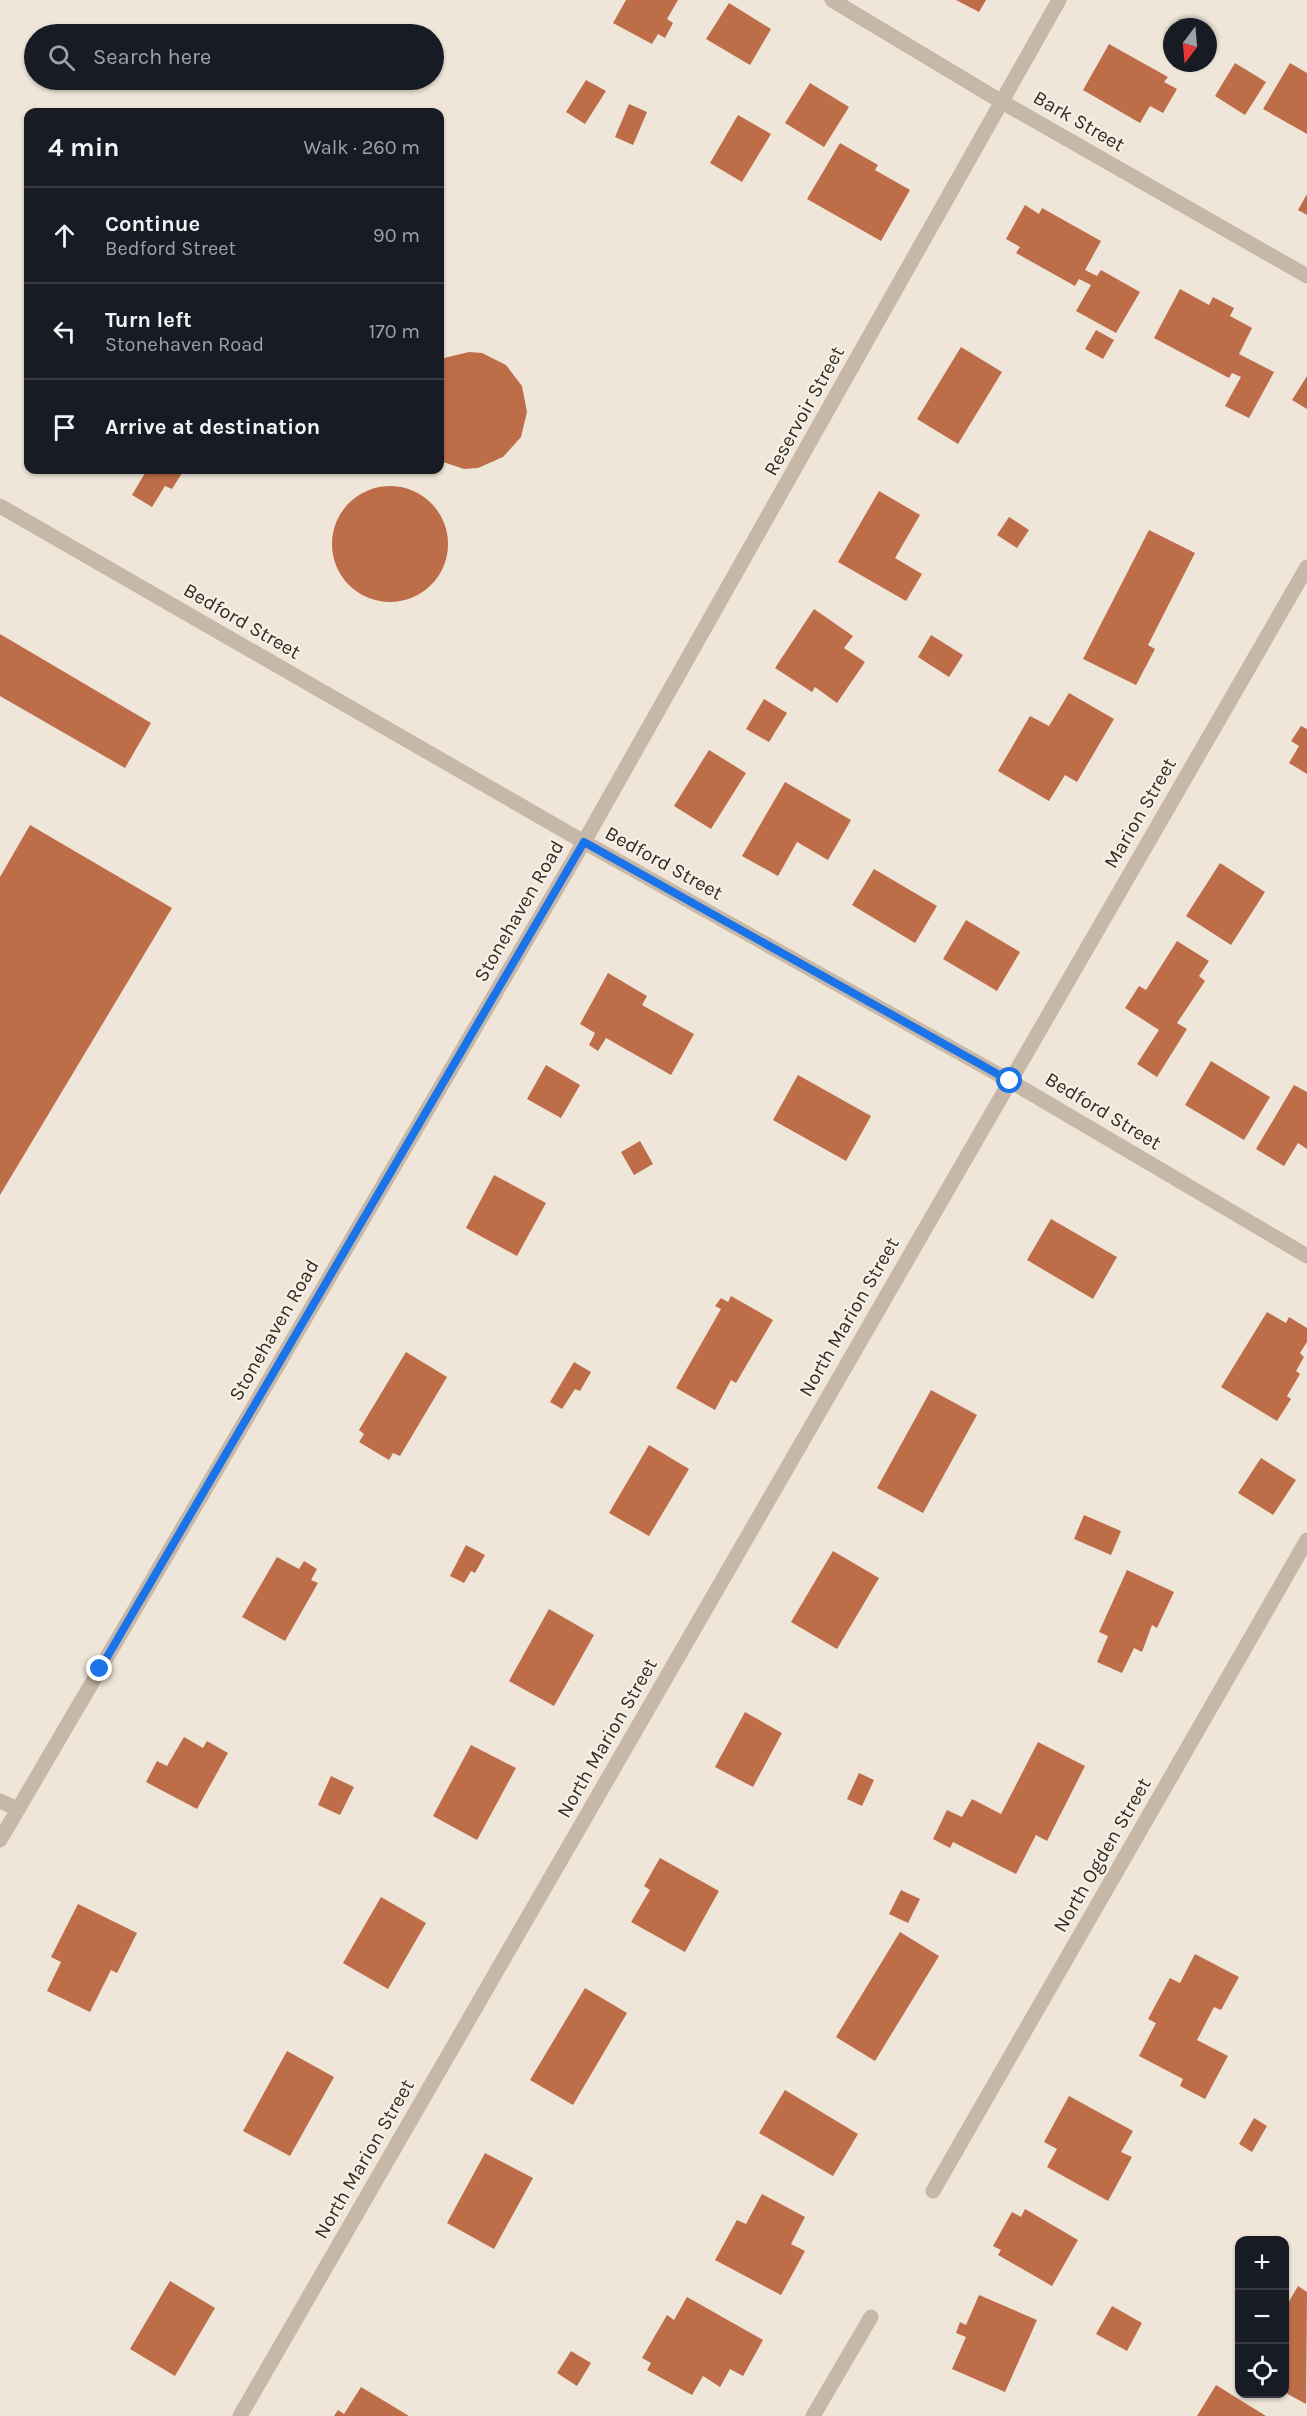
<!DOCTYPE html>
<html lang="en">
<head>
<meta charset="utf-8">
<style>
	body { margin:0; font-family:Karla,sans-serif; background:#20242c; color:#f1f3f6 }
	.controls { position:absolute; right:18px; bottom:18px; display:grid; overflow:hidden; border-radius:12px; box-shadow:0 2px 4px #0004 }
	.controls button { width:54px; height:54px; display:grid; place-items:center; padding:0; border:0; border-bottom:2px solid #363941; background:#171b24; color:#f1f3f6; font:30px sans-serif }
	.compass { position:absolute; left:1163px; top:18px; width:54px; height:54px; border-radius:50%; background:#171b24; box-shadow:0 2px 4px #0004; rotate:196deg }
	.stop { position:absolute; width:18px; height:18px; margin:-14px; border:4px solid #1a73e8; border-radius:50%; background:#fff }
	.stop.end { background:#1a73e8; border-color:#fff; box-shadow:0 2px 6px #0008 }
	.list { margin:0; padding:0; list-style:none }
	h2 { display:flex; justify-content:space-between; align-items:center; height:78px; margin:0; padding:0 24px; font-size:26px }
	h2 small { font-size:20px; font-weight:400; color:#9ea1a6 }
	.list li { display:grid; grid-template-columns:39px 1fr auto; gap:18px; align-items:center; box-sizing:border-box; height:96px; padding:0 24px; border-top:2px solid #363941 }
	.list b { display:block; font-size:22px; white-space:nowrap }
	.list p { margin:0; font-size:20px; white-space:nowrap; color:#9ea1a6 }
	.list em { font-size:20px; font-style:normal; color:#9ea1a6 }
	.icon { flex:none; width:33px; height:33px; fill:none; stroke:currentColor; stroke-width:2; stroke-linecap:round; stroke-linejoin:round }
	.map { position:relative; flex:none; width:1307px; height:2416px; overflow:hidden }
	.search { position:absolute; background:#171b24; box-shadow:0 2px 4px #0004; left:24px; top:24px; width:420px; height:66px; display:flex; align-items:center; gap:15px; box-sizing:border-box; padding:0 21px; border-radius:33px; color:#9ea1a6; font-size:22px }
	.panel { position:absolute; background:#171b24; box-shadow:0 2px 4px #0004; left:24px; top:108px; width:420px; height:366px; border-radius:12px }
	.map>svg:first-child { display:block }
</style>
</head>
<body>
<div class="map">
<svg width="1307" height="2416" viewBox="0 0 1307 2416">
	<rect width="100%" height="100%" fill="#efe6d9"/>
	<!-- building -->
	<g fill="#bd6e49">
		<polygon points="626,0 678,0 667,19 673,23 665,38 658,34 652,44 613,23"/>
		<polygon points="956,0 986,0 979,12"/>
		<polygon points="729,3 771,29 750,65 706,39"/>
		<polygon points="1109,44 1168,77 1164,82 1177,89 1163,113 1150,106 1140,123 1083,90"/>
		<polygon points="1235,63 1266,82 1245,115 1215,96"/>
		<polygon points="1290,63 1307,73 1307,134 1263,109"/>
		<polygon points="586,80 606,91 585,124 566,112"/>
		<polygon points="810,83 849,107 824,147 785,123"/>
		<polygon points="629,104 647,112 633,145 615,137"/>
		<polygon points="738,115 771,134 742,182 710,163"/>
		<polygon points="840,143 878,165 875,170 910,190 881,241 807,199"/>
		<polygon points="1307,194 1307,215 1298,210"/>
		<polygon points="1025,205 1039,214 1042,208 1101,241 1085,270 1097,276 1101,270 1140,292 1116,333 1076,311 1091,285 1079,279 1075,286 1016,253 1020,247 1006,239"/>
		<polygon points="1180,289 1209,305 1213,297 1234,308 1230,316 1252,328 1239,354 1274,372 1249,418 1225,406 1241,377 1232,373 1229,378 1154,338"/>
		<polygon points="1096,330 1114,340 1103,359 1085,349"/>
		<polygon points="961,347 1002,372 958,444 917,419"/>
		<polygon points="469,352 482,353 506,365 522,386 527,412 521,437 503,457 478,468 464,469 440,461 440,359"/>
		<polygon points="1307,376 1307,409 1292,400"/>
		<polygon points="140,470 184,470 172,489 165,486 152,507 132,495 145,473"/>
		<circle cx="390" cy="544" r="58"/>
		<polygon points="879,491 920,515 895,558 922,574 906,601 838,562"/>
		<polygon points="1009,517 1029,530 1017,548 997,535"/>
		<polygon points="1149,530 1195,553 1148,645 1155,649 1136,685 1083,659"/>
		<polygon points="814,609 853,636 844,648 865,662 837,703 815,687 812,692 775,668"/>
		<polygon points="0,634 151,723 125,768 0,696"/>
		<polygon points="931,635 963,655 949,677 918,657"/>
		<polygon points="1069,693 1114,719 1077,782 1065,775 1049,801 998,771 1030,716 1049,726"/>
		<polygon points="764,699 787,713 769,742 746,729"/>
		<polygon points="1301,726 1307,729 1307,774 1289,763 1299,746 1291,741"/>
		<polygon points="709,750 746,773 711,829 674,806"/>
		<polygon points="785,782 851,820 828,860 797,842 778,876 742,856"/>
		<polygon points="30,825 172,908 0,1195 0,877"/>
		<polygon points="1220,863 1265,892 1231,945 1186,916"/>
		<polygon points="874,869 937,906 915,943 852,905"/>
		<polygon points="966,920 1020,952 997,991 943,959"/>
		<polygon points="1177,941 1209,961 1199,976 1205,981 1177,1023 1187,1029 1157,1077 1137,1064 1159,1030 1125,1008 1139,986 1146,990"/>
		<polygon points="608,973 647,996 642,1005 694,1034 671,1075 606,1038 598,1051 589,1045 595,1033 580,1024"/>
		<polygon points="1211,1061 1270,1097 1244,1140 1185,1105"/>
		<polygon points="546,1065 580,1085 561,1118 527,1099"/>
		<polygon points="798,1075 871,1116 846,1161 773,1120"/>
		<polygon points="1294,1085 1307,1092 1307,1149 1298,1143 1284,1166 1256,1149"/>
		<polygon points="640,1141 653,1164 634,1175 621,1152"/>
		<polygon points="494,1175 546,1203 517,1256 466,1228"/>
		<polygon points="1051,1219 1117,1257 1093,1299 1027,1260"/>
		<polygon points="731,1296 773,1320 736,1383 731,1380 715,1410 676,1388 721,1309 715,1306 721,1298 728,1302"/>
		<polygon points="1267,1312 1286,1323 1289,1317 1307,1328 1307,1342 1300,1353 1304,1357 1296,1371 1300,1374 1287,1396 1291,1399 1277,1421 1221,1387"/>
		<polygon points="406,1352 447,1377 400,1456 393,1453 389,1460 359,1442 364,1434 359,1430"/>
		<polygon points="574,1362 591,1372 580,1391 575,1389 562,1409 550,1402"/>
		<polygon points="931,1390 977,1415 923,1513 877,1488"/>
		<polygon points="649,1445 689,1469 649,1536 609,1513"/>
		<polygon points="1261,1458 1296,1480 1273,1515 1238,1493"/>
		<polygon points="1084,1515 1121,1531 1111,1555 1074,1539"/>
		<polygon points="466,1545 485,1555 475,1573 471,1571 464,1583 450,1576"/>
		<polygon points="833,1551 879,1578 837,1649 791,1622"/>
		<polygon points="277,1557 299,1569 304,1561 317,1569 311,1580 318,1583 285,1641 242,1617"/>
		<polygon points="1127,1570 1174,1592 1157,1628 1152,1625 1142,1652 1134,1648 1122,1673 1097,1662 1108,1636 1099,1632"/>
		<polygon points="549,1609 594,1635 554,1706 509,1681"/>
		<polygon points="745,1712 782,1733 753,1787 715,1767"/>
		<polygon points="184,1737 203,1748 207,1741 228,1753 197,1809 146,1782 157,1761 167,1766"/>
		<polygon points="1038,1742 1085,1766 1047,1841 1036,1835 1016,1874 953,1842 950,1848 933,1839 947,1810 962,1817 972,1799 1001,1814"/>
		<polygon points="471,1745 516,1768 477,1840 433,1816"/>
		<polygon points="859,1773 874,1780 862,1806 847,1799"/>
		<polygon points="331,1776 354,1787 340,1815 318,1805"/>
		<polygon points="660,1858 719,1891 685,1952 631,1922 650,1890 644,1886"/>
		<polygon points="901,1890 920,1899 908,1923 889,1914"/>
		<polygon points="381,1897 426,1923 388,1989 343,1963"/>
		<polygon points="78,1904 137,1933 117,1973 111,1970 90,2012 47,1991 61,1962 51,1957"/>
		<polygon points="900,1932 939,1956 875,2061 836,2037"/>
		<polygon points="1195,1954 1239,1977 1221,2010 1214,2007 1197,2040 1228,2056 1205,2099 1180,2086 1183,2079 1139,2056 1156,2023 1148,2019 1170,1978 1180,1983"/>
		<polygon points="585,1988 627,2013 573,2105 530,2080"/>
		<polygon points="287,2051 334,2077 290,2156 243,2131"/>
		<polygon points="785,2090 858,2134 833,2176 759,2133"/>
		<polygon points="1069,2096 1133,2131 1121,2152 1132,2157 1108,2201 1047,2167 1057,2149 1044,2142"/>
		<polygon points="1254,2118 1267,2126 1252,2152 1239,2144"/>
		<polygon points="485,2153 533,2178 494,2249 447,2223"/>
		<polygon points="762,2194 805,2217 791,2244 805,2251 781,2295 715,2260 737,2220 746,2224"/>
		<polygon points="1025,2209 1078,2240 1052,2286 998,2255 1001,2250 993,2246 1012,2212 1021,2217"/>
		<polygon points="170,2281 215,2308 175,2376 130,2349"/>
		<polygon points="1298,2286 1307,2292 1306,2404 1284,2392 1284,2310"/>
		<polygon points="979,2295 1037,2320 1005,2392 952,2369 966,2337 956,2333 960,2322 966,2325"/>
		<polygon points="687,2297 763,2340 743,2376 730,2369 720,2387 703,2376 692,2395 647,2370 651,2363 642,2358 667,2315 674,2320"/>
		<polygon points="1112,2306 1142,2323 1127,2351 1096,2334"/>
		<polygon points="571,2351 591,2363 577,2386 557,2373"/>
		<polygon points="1216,2385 1266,2416 1197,2416"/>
		<polygon points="361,2387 409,2416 334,2416 338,2410 344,2414"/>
	</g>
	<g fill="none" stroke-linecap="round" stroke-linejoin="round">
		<!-- lane -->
		<polyline stroke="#c6b7a6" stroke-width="15" points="0,1801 18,1809"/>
		<!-- street -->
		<g stroke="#c6b7a6" stroke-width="15">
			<polyline points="832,0 1002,102 1307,276"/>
			<polyline points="0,506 584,842 1010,1081 1307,1256"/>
			<polyline points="0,1840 584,842 1059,0"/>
			<polyline points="933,2191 1307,1540"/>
			<polyline points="240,2416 1307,567"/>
			<polyline points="813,2416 871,2317"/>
		</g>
	</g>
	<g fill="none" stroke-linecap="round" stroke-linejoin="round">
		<!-- route -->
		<polyline stroke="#1a73e8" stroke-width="8" points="100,1669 584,842 1010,1081"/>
	</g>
	<g text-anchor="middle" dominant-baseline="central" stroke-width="4.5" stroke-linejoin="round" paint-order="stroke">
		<!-- street labels -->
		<g font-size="20" fill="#332b26" stroke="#f7f0e5">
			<text transform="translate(1079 121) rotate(30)">Bark Street</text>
			<text transform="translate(804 411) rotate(-61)">Reservoir Street</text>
			<text transform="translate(242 621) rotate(30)">Bedford Street</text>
			<text transform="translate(1140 813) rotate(-60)">Marion Street</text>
			<text transform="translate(664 863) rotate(29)">Bedford Street</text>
			<text transform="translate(519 911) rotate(-60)">Stonehaven Road</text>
			<text transform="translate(1103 1111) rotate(31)">Bedford Street</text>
			<text transform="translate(849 1317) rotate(-60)">North Marion Street</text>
			<text transform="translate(274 1330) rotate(-60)">Stonehaven Road</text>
			<text transform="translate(607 1738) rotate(-60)">North Marion Street</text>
			<text transform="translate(1102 1855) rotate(-60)">North Ogden Street</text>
			<text transform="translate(364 2159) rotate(-60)">North Marion Street</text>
		</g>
	</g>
</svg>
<div class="controls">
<button>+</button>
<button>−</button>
<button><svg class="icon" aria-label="locate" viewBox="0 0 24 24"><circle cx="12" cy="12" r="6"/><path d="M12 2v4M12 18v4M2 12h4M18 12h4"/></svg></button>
</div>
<svg class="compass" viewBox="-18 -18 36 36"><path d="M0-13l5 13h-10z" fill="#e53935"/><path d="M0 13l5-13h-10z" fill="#9ea1a6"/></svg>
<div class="stop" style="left:1010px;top:1081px"></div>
<div class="stop end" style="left:100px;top:1669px"></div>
<div class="search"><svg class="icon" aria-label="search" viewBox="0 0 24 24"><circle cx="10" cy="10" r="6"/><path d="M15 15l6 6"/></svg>Search here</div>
<section class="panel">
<h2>4 min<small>Walk · 260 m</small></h2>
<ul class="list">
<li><svg class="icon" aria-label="ahead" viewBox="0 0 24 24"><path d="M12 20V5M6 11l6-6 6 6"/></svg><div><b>Continue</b><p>Bedford Street</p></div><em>90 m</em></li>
<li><svg class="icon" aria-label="left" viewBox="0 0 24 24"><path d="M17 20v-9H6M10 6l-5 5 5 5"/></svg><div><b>Turn left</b><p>Stonehaven Road</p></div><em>170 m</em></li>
<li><svg class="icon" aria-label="arrive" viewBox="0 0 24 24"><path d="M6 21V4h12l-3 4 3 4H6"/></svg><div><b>Arrive at destination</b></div></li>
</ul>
</section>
</div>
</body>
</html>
